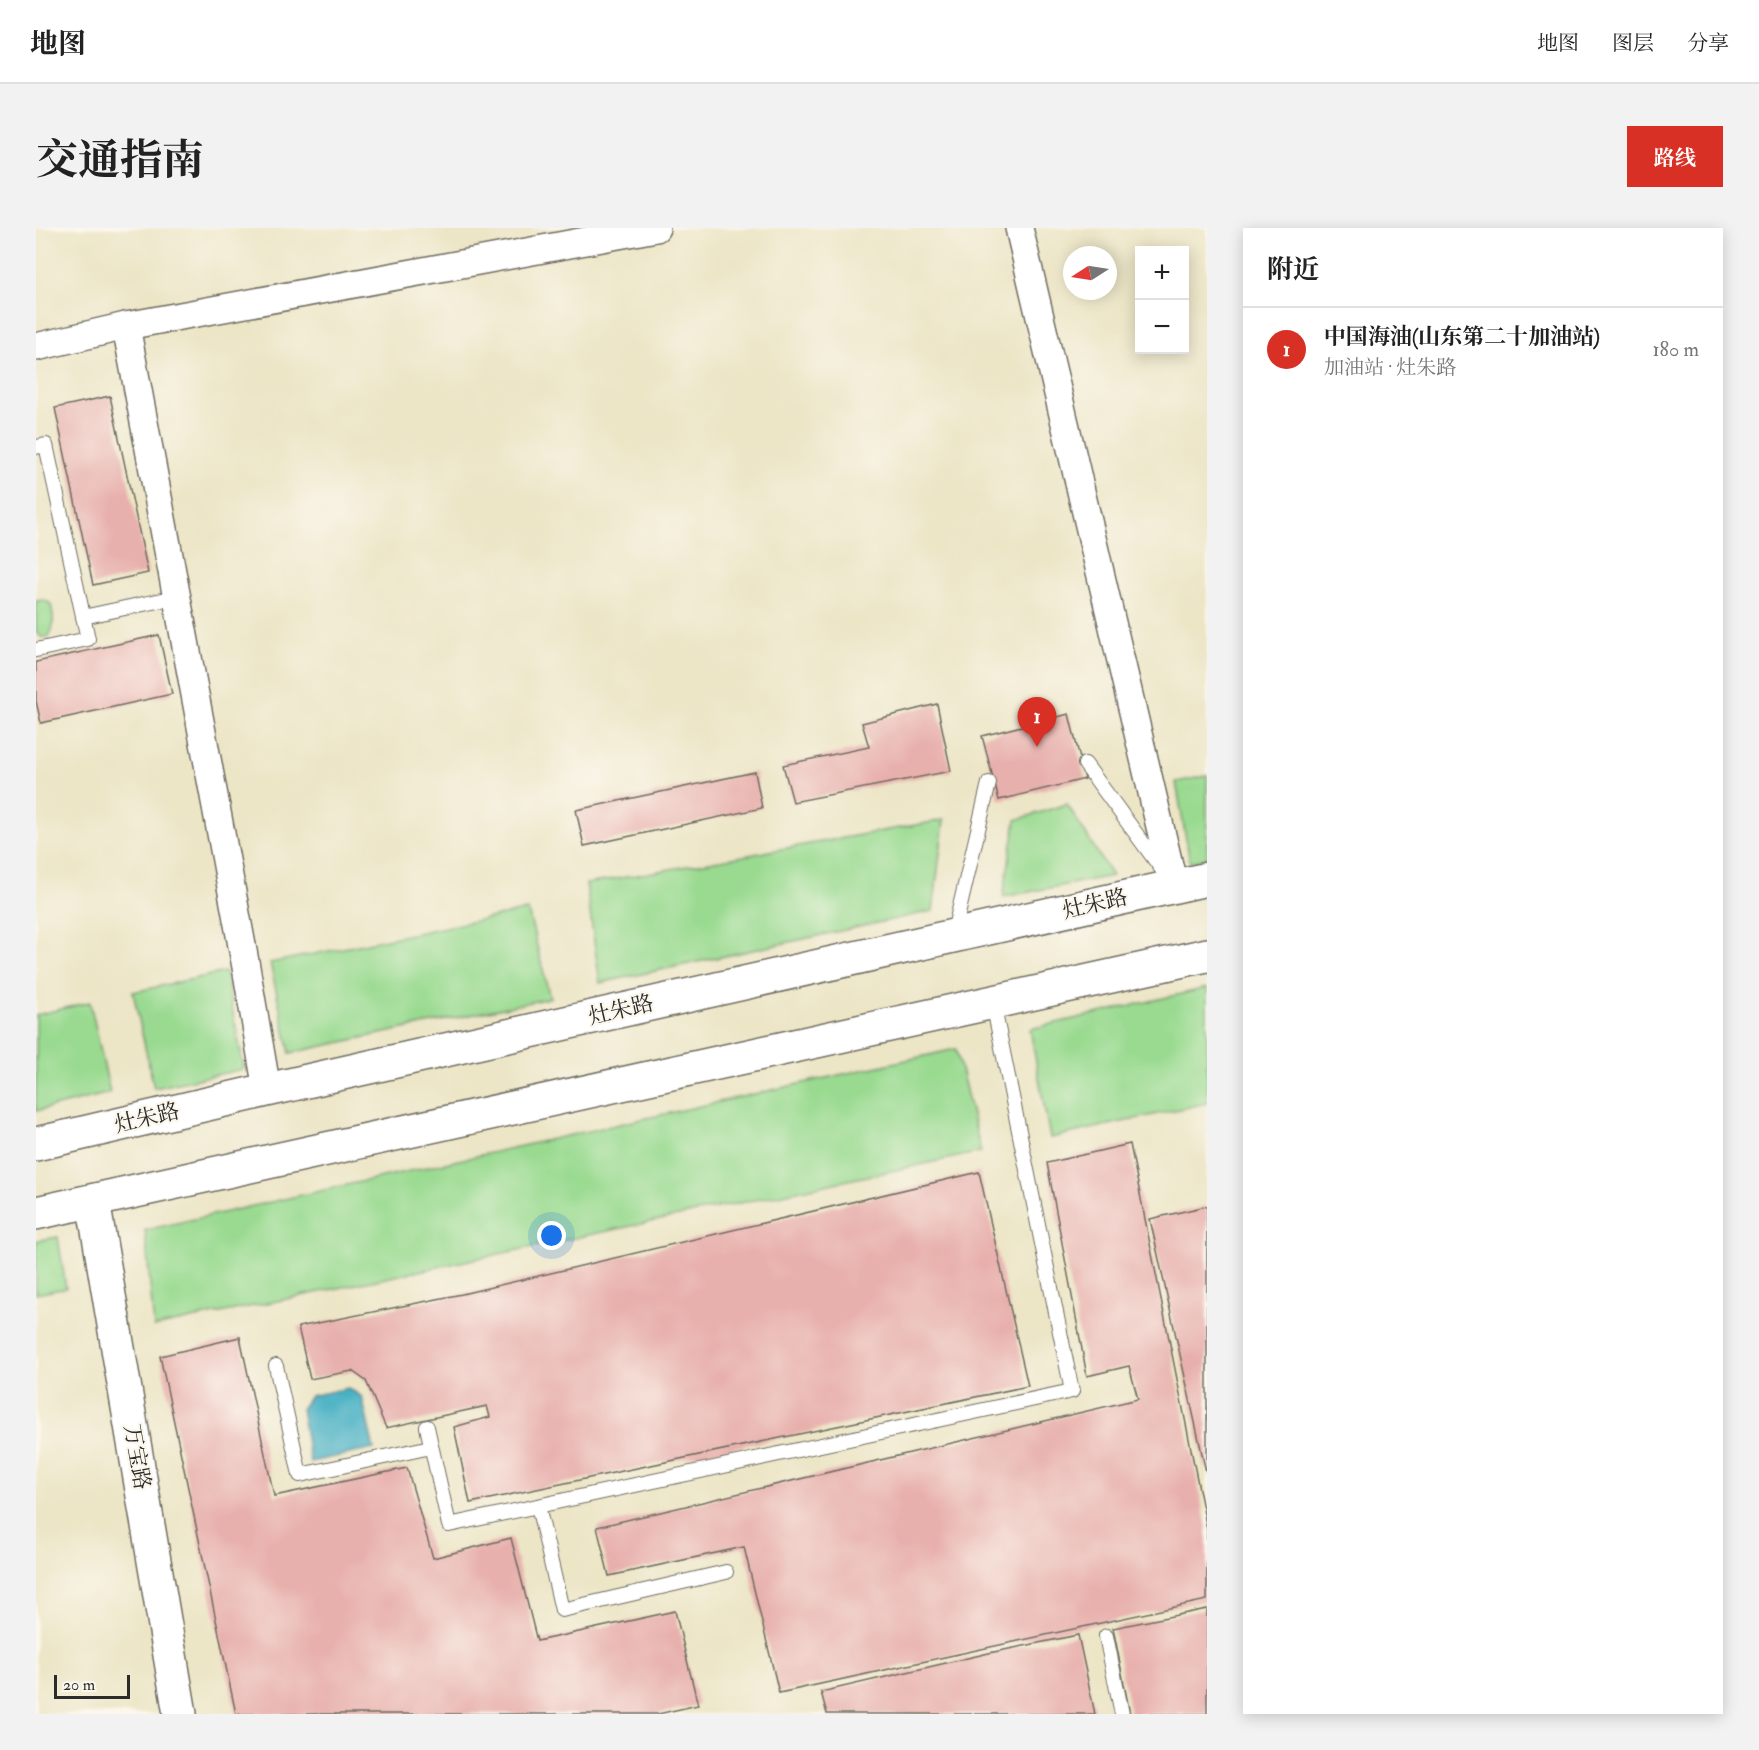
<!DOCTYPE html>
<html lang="zh">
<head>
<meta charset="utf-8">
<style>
	body { margin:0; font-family:"IM FELL Double Pica","Noto Serif SC",serif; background:#f2f2f2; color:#222 }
	.controls { position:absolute; right:18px; top:18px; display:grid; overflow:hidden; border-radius:0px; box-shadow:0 3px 15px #0003 }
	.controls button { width:54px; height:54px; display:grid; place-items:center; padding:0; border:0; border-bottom:2px solid #e0e0e0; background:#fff; color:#222; font:30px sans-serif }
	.compass { position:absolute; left:1027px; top:18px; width:54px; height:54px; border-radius:50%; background:#fff; box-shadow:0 3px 15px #0003; rotate:258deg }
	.scale { position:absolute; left:18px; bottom:15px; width:76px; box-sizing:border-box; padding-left:6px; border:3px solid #2b2b2b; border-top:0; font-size:16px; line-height:21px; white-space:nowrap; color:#2b2b2b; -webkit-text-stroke:4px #fbf7ec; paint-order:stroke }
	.you { position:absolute; left:516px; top:1008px; width:21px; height:21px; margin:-15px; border:4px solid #fff; border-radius:50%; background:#1a73e8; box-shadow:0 0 0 9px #1a73e833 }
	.badge { display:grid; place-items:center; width:39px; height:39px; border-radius:50%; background:#d93025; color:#fff; font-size:20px; font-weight:700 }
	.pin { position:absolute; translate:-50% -50px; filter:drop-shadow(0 2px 3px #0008) }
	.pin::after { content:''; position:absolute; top:32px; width:21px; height:18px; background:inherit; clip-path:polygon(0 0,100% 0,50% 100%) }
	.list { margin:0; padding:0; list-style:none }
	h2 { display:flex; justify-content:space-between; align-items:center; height:78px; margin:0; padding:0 24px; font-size:26px }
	h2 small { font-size:20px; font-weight:400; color:#767676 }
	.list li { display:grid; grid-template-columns:39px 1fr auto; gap:18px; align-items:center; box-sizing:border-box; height:84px; padding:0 24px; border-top:2px solid #e0e0e0 }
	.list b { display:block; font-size:22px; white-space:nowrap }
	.list p { margin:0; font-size:20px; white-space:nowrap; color:#767676 }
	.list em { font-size:20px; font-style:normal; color:#767676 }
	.map { position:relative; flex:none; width:1171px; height:1486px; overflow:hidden; border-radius:0px }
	header { display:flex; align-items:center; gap:36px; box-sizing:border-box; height:84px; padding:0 30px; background:#fff; border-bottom:2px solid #e0e0e0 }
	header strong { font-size:28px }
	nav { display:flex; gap:33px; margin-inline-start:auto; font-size:21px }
	.intro { display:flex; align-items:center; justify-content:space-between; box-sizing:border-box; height:144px; padding:0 36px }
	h1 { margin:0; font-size:42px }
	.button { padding:15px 27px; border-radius:0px; background:#d93025; color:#fff; font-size:21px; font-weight:700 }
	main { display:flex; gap:36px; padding:0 36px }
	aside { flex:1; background:#fff; border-radius:0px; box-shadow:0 3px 15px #0003 }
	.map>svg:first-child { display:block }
</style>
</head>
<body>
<header>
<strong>地图</strong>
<nav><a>地图</a><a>图层</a><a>分享</a></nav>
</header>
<div class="intro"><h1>交通指南</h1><a class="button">路线</a></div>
<main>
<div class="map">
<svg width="1171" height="1486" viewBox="0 0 1171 1486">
	<rect width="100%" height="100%" fill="#fbf7ec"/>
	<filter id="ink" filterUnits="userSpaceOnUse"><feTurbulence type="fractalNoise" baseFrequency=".0167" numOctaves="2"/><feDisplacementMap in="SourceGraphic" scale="12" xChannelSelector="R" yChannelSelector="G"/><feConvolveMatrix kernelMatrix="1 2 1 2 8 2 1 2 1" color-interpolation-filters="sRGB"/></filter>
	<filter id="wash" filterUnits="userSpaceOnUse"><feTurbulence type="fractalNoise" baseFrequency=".008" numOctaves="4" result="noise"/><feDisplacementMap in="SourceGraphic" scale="24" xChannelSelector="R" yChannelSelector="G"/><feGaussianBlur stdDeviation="1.35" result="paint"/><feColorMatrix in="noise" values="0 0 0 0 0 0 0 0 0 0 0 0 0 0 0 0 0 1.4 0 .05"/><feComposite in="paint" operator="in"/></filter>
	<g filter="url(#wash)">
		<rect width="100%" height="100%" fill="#ece5c6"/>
		<!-- green -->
		<g fill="#99da90" stroke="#62825e" stroke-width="1.5">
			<path d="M8,372L15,376C17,388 20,397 13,408L7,410L0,405V373Z"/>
			<polygon points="1171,548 1171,630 1154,634 1140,554"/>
			<polygon points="1031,576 1076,648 967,669 980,592"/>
			<polygon points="908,592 897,683 564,755 550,656"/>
			<polygon points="492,682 514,770 254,825 234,735"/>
			<polygon points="189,744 208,841 118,860 97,764"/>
			<polygon points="1171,760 1171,875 1014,910 994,801"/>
			<polygon points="54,774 74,865 0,883 0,787"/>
			<polygon points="920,821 945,924 118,1099 109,1002"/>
			<polygon points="22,1009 30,1060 0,1066 0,1013"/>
		</g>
		<!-- water -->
		<polygon fill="#46b0c4" stroke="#386e78" stroke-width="1.5" points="312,1160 326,1169 338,1221 274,1234 265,1181 274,1168"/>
		<g id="blocks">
			<!-- building -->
			<g fill="#e8b0ad">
				<polygon points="74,168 112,345 57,357 19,180"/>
				<polygon points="123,407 136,466 5,495 0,473 0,434"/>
				<polygon points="901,476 915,543 757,574 747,537 833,519 826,495"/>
				<polygon points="1033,486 1049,551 963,572 946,508"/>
				<polygon points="719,544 726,580 548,618 540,582"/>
				<polygon points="1094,916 1171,1301 1171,1372 743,1465 708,1319 573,1348 561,1299 1102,1171 1093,1138 1051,1148 1011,935"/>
				<polygon points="943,944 992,1158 434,1275 418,1199 454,1189 451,1178 350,1200 330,1153 316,1143 274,1151 262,1099 426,1066"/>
				<polygon points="1171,978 1171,1244 1170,1244 1114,991"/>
				<polygon points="204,1109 238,1268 371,1240 397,1330 475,1310 501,1413 639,1383 662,1477 622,1486 200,1486 124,1128"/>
				<polygon points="1171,1381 1171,1486 1094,1486 1077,1400"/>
				<polygon points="1042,1407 1059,1486 791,1486 785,1464 953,1425"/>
			</g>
		</g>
	</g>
	<g filter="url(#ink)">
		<use href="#blocks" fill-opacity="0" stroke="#6f6c61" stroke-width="1.5"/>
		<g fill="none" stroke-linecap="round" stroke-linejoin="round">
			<!-- service casing -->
			<g stroke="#6f6c61" stroke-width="16">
				<g id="service">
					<polyline points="0,219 10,217 52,411 0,422"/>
					<polyline points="47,389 140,369"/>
					<polyline points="1049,536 1128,644"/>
					<polyline points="917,708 953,555"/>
					<polyline points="240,1138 264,1247 395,1219"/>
					<polyline points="391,1199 413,1297 1036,1163 957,775"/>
					<polyline points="502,1278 526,1382 690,1344"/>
					<polyline points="1070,1408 1086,1486"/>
				</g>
			</g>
			<!-- minor casing -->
			<g stroke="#6f6c61" stroke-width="30">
				<g id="minor">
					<polyline points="983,0 1138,658"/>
					<polyline points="90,98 210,739 231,862"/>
					<polyline points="0,119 90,98 620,0"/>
				</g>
			</g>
			<!-- tertiary casing -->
			<g stroke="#6f6c61" stroke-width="36">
				<polyline id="tertiary" points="57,973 144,1486"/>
			</g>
			<!-- secondary casing -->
			<g stroke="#6f6c61" stroke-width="36">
				<g id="secondary">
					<polyline points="0,916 231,862 1171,651"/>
					<polyline points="0,985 1171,727"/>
				</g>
			</g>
			<!-- service -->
			<use href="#service" stroke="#fff" stroke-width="14"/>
			<!-- minor -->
			<use href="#minor" stroke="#fff" stroke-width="27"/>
			<!-- tertiary -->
			<use href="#tertiary" stroke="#fff" stroke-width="33"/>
			<!-- secondary -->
			<use href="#secondary" stroke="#fff" stroke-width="33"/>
		</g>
	</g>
	<g text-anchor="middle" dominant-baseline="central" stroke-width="4.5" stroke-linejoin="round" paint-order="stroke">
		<!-- street labels -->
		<g font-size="22" fill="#2b2b2b" stroke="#fbf7ec">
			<text transform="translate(1059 676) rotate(-13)">灶朱路</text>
			<text transform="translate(585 782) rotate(-13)">灶朱路</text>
			<text transform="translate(111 890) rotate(-13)">灶朱路</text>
			<text transform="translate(101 1229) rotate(80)">万宝路</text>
		</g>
	</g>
</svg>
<div class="controls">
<button>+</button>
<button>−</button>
</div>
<svg class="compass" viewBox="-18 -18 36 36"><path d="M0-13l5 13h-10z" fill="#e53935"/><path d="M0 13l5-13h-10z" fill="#767676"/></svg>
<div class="scale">20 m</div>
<div class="you"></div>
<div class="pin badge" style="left:1001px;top:519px">1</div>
</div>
<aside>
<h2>附近<small></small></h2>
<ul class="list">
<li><span class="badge">1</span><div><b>中国海油(山东第二十加油站)</b><p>加油站 · 灶朱路</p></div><em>180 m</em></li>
</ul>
</aside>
</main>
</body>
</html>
